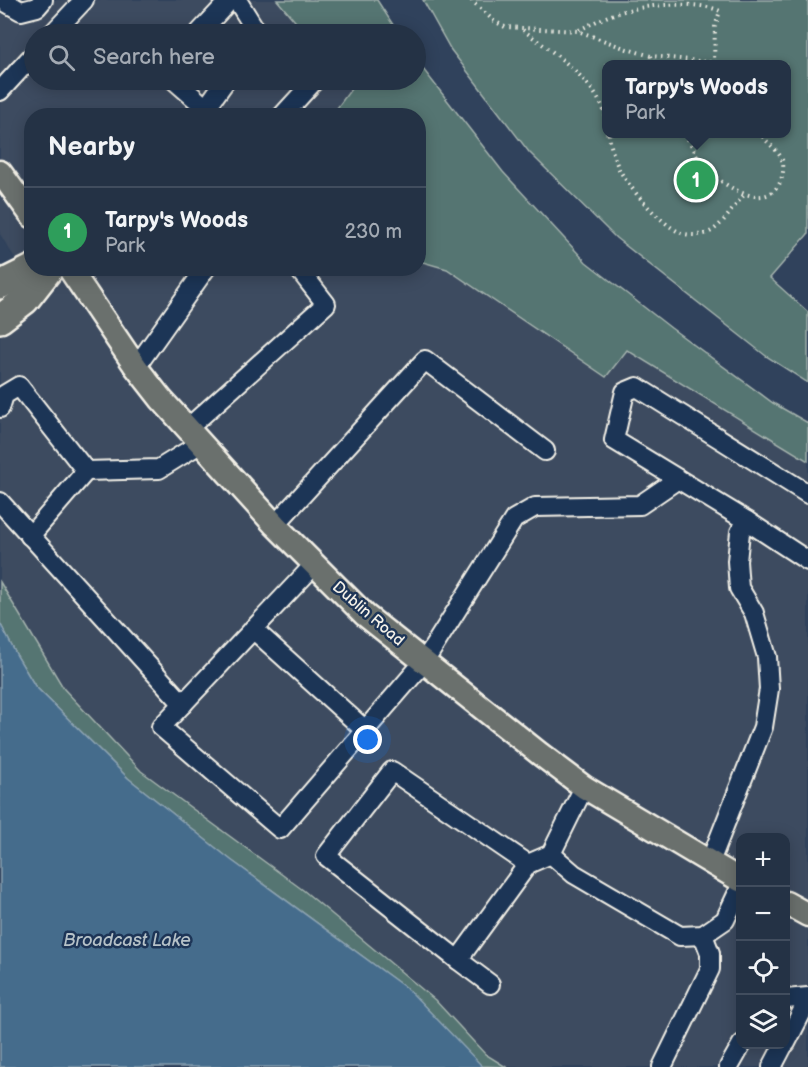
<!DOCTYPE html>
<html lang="en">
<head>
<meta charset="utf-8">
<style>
	body { margin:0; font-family:"Balsamiq Sans",sans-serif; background:#303e50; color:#f1f3f6 }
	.controls { position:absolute; right:18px; bottom:18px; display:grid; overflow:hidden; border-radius:12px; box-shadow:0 3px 15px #0003 }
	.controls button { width:54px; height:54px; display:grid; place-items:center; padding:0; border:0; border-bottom:2px solid #414d5e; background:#243245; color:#f1f3f6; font:30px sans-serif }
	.you { position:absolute; left:368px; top:740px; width:21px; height:21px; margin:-15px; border:4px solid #fff; border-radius:50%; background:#1a73e8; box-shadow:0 0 0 9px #1a73e833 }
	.badge { display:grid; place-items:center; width:39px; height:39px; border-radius:50%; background:#8abfa5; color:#fff; font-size:20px; font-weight:700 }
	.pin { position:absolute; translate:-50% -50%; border:3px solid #fff; box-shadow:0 2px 6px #0006 }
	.popup { position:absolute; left:602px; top:60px; width:189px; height:78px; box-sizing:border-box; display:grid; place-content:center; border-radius:12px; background:#243245; filter:drop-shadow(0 2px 4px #0005); font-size:20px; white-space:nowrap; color:#a3aab3 }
	.popup b { font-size:22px; color:#f1f3f6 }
	.popup::after { content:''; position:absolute; left:50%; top:100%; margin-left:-12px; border:12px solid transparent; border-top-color:#243245 }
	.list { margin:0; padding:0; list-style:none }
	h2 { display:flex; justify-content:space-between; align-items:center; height:78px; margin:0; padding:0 24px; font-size:26px }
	h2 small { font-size:20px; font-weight:400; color:#a3aab3 }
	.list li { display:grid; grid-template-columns:39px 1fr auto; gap:18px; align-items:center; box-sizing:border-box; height:90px; padding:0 24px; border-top:2px solid #414d5e }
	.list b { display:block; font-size:22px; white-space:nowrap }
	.list p { margin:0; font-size:20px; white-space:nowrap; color:#a3aab3 }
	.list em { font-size:20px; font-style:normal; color:#a3aab3 }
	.icon { flex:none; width:33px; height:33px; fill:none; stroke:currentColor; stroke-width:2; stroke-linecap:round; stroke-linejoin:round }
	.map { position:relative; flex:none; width:808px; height:1067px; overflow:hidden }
	.search { position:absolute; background:#243245; box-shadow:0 3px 15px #0003; left:24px; top:24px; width:402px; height:66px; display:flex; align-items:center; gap:15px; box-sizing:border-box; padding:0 21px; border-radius:33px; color:#a3aab3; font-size:22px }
	.panel { position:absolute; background:#243245; box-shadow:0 3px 15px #0003; left:24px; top:108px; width:402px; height:168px; border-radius:24px }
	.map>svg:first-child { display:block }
</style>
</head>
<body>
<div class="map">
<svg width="808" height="1067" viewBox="0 0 808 1067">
	<rect width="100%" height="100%" fill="#30425c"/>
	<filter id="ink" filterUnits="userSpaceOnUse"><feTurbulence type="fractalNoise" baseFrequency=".0167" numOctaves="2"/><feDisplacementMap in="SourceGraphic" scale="12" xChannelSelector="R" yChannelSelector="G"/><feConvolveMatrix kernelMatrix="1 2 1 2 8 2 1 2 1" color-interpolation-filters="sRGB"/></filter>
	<g filter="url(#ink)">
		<!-- built -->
		<path fill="#3d4c60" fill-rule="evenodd" d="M0,0H277L306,34H34V80H343L351,89L332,115L32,116V268H418L419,261L447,269L606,376L626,350L808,461V1067H506L485,1054L435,1000L303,890L141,771L64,689L0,582V284L15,258L0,234ZM740,838H786V1044H740Z"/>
		<!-- green -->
		<g fill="#547472" stroke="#a4b2ad" stroke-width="1.5" fill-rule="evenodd">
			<polygon points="277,0 377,0 399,34 306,34"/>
			<path d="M423,0H808V234L770,278L808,312V383L766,356L616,238L529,152L451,50ZM606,64H786V134H606Z"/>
			<polygon points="416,60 503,172 586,262 671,328 773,403 808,423 808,461 627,350 606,377 447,269 419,261 418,116 332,115 351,89 343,80 416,80"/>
			<polygon points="0,582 64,689 141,771 303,890 435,1000 485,1054 506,1067 481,1066 410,991 231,860 128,778 35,686 17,656 0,623"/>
		</g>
		<!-- water -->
		<polygon fill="#446c8c" stroke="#8aa1b1" stroke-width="1.5" points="0,623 17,656 35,686 128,778 231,860 410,991 483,1067 0,1067"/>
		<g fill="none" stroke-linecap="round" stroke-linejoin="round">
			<!-- minor casing -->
			<g stroke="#f4f1e8" stroke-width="22">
				<g id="minor">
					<polyline points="5,0 7,3 21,11 37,7 43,0"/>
					<polyline points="237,0 258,34"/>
					<polyline points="52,34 84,0"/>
					<polyline points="198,34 230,0"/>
					<polyline points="174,80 206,108"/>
					<polyline points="0,91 34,54"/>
					<polyline points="208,116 206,108 226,80"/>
					<polyline points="282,116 315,80"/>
					<polyline points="136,367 206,268"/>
					<polyline points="0,408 4,395 19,386 86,471 159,469 201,443"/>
					<polyline points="187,429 326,304 298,268"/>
					<polyline points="0,502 183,704"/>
					<polyline points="747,521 614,440 625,392 637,387 808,494"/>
					<polyline points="275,525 425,360 545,451"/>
					<polyline points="30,536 86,471"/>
					<polyline points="314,565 161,727 280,829 424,662 514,519 535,507 640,505 678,479"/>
					<polyline points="253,629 365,730"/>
					<polyline points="551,854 574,874 680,936 703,935 725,920 740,888"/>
					<polyline points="710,862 763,727 769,689 767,657 754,613 739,588 737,561 740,532 747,521 808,561"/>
					<polyline points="458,960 326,856 392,771 528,864"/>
					<polyline points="490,984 458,960 528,864 551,854 584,787"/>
					<polyline points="786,999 808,997"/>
					<polyline points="786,1043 808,1000"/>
					<polyline points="662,1067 710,969 710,953 703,935"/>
					<polyline points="729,1067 742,1044"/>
					<polyline points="772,1067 784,1044"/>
				</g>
			</g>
			<!-- major casing -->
			<g stroke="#f4f1e8" stroke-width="27">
				<g id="major">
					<polyline points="0,172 32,216"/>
					<polyline points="69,268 136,367 161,399 275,525 365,615 540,754 584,787 740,880"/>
					<polyline points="786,903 808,915"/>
				</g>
			</g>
			<!-- highway casing -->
			<g stroke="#f4f1e8" stroke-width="32">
				<g id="highway">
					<polyline points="0,285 34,268"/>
					<polyline points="0,319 25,300 50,268"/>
				</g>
			</g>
			<!-- path -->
			<g stroke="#f4f1e8" stroke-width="4" stroke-dasharray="1.5 4.5" stroke-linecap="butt">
				<polyline points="471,0 494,21 505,27 578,31 627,49 651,56 727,64"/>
				<path d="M523,30C554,53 594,79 606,116"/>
				<path d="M579,30C591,24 604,17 617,13C641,5 697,0 720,11L715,27L714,62"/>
				<polyline points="651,56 654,64"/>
				<path d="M609,134C610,145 614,158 619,169C630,189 659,222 679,232C687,236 702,236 710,232C724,224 734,206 744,195"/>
				<path d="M685,134C694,149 702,167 717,178C733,191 764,207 778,186C782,180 784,171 783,163C780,150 767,144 761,134"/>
			</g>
			<!-- minor -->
			<use href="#minor" stroke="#1d3557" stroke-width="18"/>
			<!-- major -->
			<use href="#major" stroke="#6a706d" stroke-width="22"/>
			<!-- highway -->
			<use href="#highway" stroke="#6a706d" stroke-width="27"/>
		</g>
	</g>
	<g text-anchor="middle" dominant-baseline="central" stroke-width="5" stroke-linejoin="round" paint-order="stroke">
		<!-- street labels -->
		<g font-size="16" fill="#f4f1e8" stroke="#1d3557">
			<text transform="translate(368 614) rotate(41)">Dublin Road</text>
		</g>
		<!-- water labels -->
		<g font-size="18" font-style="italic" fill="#b6c2c8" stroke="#1d3557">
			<text x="127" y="940">Broadcast Lake</text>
		</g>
	</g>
</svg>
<div class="controls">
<button>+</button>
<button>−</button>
<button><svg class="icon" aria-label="locate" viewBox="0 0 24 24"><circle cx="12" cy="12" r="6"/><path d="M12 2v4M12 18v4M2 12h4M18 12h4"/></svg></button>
<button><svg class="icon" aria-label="layers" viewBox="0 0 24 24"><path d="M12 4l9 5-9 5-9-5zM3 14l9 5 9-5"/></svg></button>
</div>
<div class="you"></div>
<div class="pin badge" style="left:696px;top:180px;background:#2e9e5b">1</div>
<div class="popup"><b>Tarpy's Woods</b>Park</div>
<div class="search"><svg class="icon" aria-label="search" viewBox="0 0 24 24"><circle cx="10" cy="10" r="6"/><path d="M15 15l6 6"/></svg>Search here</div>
<section class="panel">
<h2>Nearby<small></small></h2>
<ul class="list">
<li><span class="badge" style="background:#2e9e5b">1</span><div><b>Tarpy's Woods</b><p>Park</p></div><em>230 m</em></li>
</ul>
</section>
</div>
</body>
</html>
